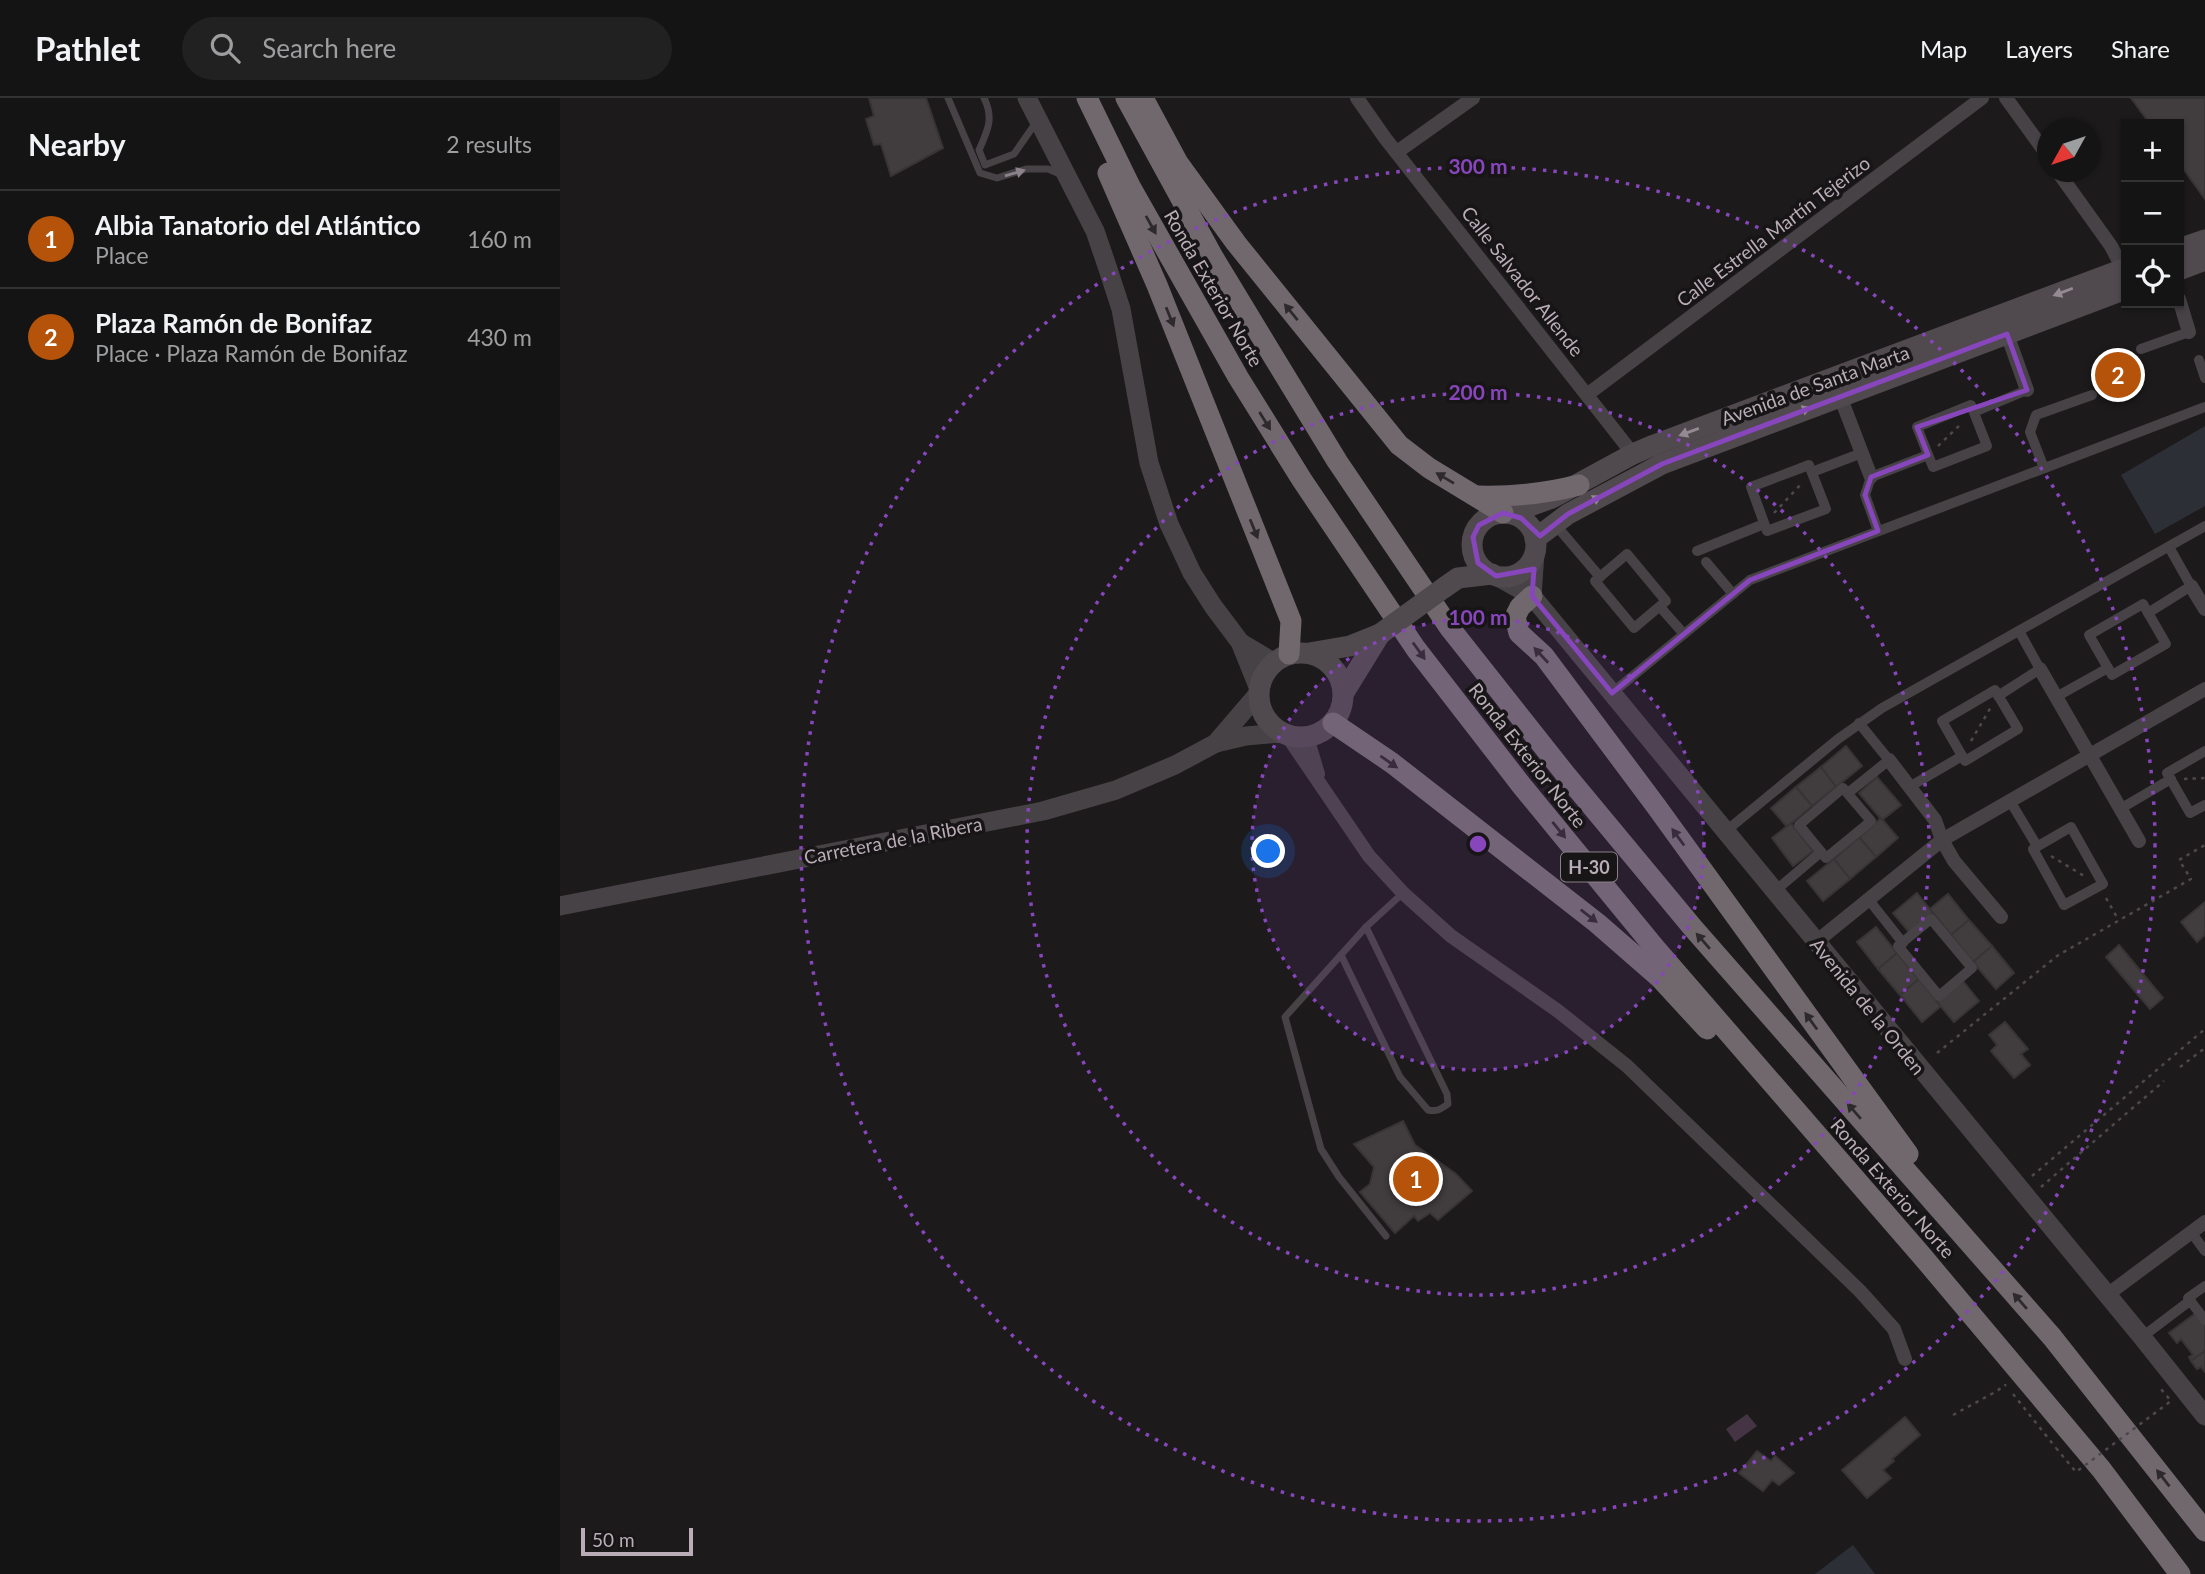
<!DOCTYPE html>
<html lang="en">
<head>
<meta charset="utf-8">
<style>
	body { margin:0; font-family:Lato,sans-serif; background:#222122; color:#f1f3f6 }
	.controls { position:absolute; right:21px; top:21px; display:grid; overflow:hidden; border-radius:0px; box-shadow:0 2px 5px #0004 }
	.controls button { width:63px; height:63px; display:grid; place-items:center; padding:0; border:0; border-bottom:2px solid #343334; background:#151414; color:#f1f3f6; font:35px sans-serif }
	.compass { position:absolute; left:1477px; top:21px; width:63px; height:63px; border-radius:50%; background:#151414; box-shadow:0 2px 5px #0004; rotate:230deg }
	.scale { position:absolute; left:21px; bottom:18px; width:112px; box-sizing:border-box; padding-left:7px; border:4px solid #baadb7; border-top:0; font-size:19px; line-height:24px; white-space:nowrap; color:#baadb7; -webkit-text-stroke:5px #171516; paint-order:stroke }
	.you { position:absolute; left:709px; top:754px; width:24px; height:24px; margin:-18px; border:5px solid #fff; border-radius:50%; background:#1a73e8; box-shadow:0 0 0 10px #1a73e833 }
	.badge { display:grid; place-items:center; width:46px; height:46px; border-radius:50%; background:#b45309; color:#fff; font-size:23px; font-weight:700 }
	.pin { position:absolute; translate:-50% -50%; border:4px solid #fff; box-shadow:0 2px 7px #0006 }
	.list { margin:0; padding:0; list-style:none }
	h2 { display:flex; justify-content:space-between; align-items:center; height:91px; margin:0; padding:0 28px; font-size:30px }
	h2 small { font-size:23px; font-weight:400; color:#9d9ea0 }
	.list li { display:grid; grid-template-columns:46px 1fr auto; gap:21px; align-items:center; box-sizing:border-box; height:98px; padding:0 28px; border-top:2px solid #343334 }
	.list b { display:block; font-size:26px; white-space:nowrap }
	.list p { margin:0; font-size:23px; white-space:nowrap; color:#9d9ea0 }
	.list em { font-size:23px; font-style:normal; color:#9d9ea0 }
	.icon { flex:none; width:38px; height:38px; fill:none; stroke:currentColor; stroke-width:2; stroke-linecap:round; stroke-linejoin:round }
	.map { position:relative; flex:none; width:1645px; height:1476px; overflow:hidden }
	header { display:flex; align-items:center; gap:42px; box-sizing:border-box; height:98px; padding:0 35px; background:#151414; border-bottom:2px solid #343334 }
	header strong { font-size:33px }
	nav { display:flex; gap:38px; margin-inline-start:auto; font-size:24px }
	.search { width:490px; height:63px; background:#222122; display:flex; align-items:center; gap:18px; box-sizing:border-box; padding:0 24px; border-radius:38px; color:#9d9ea0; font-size:26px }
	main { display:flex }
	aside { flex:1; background:#151414 }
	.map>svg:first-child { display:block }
</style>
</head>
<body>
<header>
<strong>Pathlet</strong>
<div class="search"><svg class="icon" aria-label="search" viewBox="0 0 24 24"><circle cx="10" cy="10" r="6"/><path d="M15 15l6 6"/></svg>Search here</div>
<nav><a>Map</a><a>Layers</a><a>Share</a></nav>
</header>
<main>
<aside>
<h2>Nearby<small>2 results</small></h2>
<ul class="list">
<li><span class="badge">1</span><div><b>Albia Tanatorio del Atlántico</b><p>Place</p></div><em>160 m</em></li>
<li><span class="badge">2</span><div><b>Plaza Ramón de Bonifaz</b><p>Place · Plaza Ramón de Bonifaz</p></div><em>430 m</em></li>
</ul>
</aside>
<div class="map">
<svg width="1645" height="1476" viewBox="0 0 1645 1476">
	<rect width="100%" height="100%" fill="#1c1a1b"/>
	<!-- green -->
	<g fill="#2c2f35">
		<polygon points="1645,328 1645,408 1595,436 1561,377"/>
		<polygon points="1293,1447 1315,1476 1255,1476"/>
	</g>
	<!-- water -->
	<polygon fill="#443444" points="1187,1316 1197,1328 1175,1344 1166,1331"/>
	<!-- building -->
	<g fill="#413c3e" stroke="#383435" stroke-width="2">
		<polygon points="309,0 366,0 383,50 331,78 321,46 314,47 306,21 314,18"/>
		<polygon points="1571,0 1645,0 1645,101 1619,65 1619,26 1590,26"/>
		<polygon points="1286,648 1302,668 1276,689 1261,669"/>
		<polygon points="1261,669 1276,689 1252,708 1236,689"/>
		<polygon points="1317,679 1341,707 1322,722 1299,695"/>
		<polygon points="1236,689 1252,708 1227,729 1211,710"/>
		<polygon points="1321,720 1338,740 1316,759 1299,739"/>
		<polygon points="1231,725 1253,753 1233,768 1212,740"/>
		<polygon points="1299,739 1316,759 1290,781 1274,761"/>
		<polygon points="1274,761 1290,781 1263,803 1247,783"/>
		<polygon points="1357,795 1373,815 1349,834 1333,815"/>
		<polygon points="1388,796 1409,822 1391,837 1370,811"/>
		<polygon points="1645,804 1645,837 1637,844 1621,824"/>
		<polygon points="1409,822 1432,848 1413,864 1391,837"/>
		<polygon points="1316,829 1337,855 1318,871 1297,844"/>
		<polygon points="1559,847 1603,900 1590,911 1546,859"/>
		<polygon points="1432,848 1454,875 1436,891 1413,864"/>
		<polygon points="1337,855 1359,881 1340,897 1318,871"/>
		<polygon points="1359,881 1381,908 1362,924 1340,897"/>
		<polygon points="1403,883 1419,903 1394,924 1377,904"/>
		<polygon points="1445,924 1468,951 1461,956 1470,967 1454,980 1431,953 1437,947 1429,937"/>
		<polygon points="843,1023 855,1047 896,1076 912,1093 878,1122 870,1115 858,1123 854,1118 835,1135 800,1094 810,1086 814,1069 794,1046"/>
		<polygon points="1636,1215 1645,1227 1645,1253 1631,1263 1629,1259 1633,1257 1621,1241 1617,1245 1609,1235"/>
		<polygon points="1645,1253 1645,1274 1641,1269 1637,1271 1631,1263"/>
		<polygon points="1345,1319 1360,1337 1332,1361 1334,1363 1323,1372 1331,1380 1307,1400 1282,1372"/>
		<polygon points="1197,1353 1211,1363 1215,1358 1234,1375 1219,1387 1212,1382 1203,1393 1179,1375"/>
	</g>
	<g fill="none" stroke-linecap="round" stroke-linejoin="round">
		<!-- path -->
		<g stroke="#4e474d" stroke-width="2.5" stroke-dasharray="3.5 5" stroke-linecap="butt">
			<polyline points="1540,290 1571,261"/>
			<polyline points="1378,348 1401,326"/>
			<polyline points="1214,415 1243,384"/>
			<polyline points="1411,643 1431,609"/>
			<polyline points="1624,681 1645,680"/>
			<polyline points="1491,758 1524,778"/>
			<polyline points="1546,800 1558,821"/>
			<polyline points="1377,955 1497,858 1631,781 1619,762 1645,747"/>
			<polyline points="1620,969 1645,950"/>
			<polyline points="1472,1078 1645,931"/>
			<polyline points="1481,1089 1604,983"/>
			<polyline points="1453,1296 1496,1350"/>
			<polyline points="1393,1317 1437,1293 1445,1287 1446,1288"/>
		</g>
		<!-- service -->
		<g stroke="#474245" stroke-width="7">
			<polyline points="388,0 420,75 437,80 466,71 488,71 500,76"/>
			<path d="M424,0C434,20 428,32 419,52L425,67L454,56L477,23"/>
			<path d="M781,857L840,979L868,1012C877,1014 881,1011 888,1006L887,996L806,829"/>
			<polyline points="826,1138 779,1079 761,1051 725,919 806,829 843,795"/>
		</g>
		<!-- pedestrian -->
		<g stroke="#474245" stroke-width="10">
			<polyline points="1581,251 1629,234"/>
			<polyline points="1639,262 1645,280"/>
			<polygon points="1411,307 1427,348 1373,369 1357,329"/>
			<polyline points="1414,314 1467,292"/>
			<polygon points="1249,367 1266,411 1207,433 1191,389"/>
			<polyline points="1484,370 1470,334 1476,317 1532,297"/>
			<polyline points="1252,374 1302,355"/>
			<polyline points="994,425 1040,479"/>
			<polyline points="1318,433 1305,397 1311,379 1368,357"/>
			<polyline points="1137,453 1204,426"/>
			<polygon points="1067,456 1106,503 1074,530 1035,483"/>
			<polyline points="1146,464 1173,496"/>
			<polygon points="1583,506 1606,546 1552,577 1529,537"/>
			<polyline points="1100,509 1124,536"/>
			<polyline points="1588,515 1631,488 1609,449"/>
			<polygon points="1435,592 1458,631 1405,663 1382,623"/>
			<polyline points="1052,595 1190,482 1645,309"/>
			<polyline points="1438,598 1480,571 1459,533"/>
			<polyline points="1496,599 1548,570"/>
			<polyline points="1645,653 1607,675 1630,715 1645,707"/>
			<polyline points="1351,688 1402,658"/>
			<polygon points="1283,690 1311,723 1266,760 1239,727"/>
			<polyline points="1288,695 1329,662 1299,625"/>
			<polyline points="1450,703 1477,748"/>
			<polyline points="1560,711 1611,681"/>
			<polygon points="1511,729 1543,786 1504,807 1473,751"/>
			<polyline points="1166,733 1278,641 1322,610 1645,428"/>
			<polyline points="1215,793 1261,754"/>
			<polyline points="1309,802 1343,845"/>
			<polygon points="1371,821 1412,870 1379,898 1338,848"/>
			<polyline points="1631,1134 1645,1153"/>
			<polyline points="1645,1188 1628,1200 1645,1222"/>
			<polyline points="1582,1239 1631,1202"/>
		</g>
		<!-- minor -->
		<g stroke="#474245" stroke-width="14">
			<polyline points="797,0 825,40 1073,356"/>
			<polyline points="1446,0 1488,58"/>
			<polyline points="837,54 913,0"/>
			<polyline points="1498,74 1551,148 1563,171"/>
			<polyline points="1619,201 1629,234"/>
			<polyline points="1447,236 1467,292"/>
			<polyline points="1028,296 1422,0"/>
			<polyline points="1280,298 1311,379"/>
			<polyline points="1631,488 1645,511"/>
			<polyline points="1480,571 1579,743"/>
			<polyline points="726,636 809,758 843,795 891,838 998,913 1067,968 1300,1193 1334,1231 1345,1261"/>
			<polyline points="747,639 758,676"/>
			<polyline points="1329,662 1375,722 1382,742 1394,763 1441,819"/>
			<polyline points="1256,844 1382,742 1645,591"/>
			<polyline points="1547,1197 1645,1124"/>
		</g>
		<!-- tertiary -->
		<g stroke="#474245" stroke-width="19">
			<polyline points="467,0 535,133 547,168 561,211 589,365 609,426 632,475 653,508 680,544 699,591"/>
			<polyline points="936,478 972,498 1582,1239 1645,1318"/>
			<polyline points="972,498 975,455"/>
			<polyline points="681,545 713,564"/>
			<polyline points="656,645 698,596"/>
			<polyline points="0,808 483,713 556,692 615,667 656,645 686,638 721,635"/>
		</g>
		<!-- secondary -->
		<g stroke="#50494e" stroke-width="21">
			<polyline points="1619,151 1645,142"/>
			<polyline points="1619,172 1645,162"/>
			<polyline points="950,415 992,400 1073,356 1094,347 1566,170"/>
			<circle cx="944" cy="447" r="32"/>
			<polyline points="975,441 1008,416 1102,366 1566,191"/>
			<polyline points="885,489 898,480 932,476"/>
			<circle cx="741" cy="597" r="42"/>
			<polyline points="749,555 790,548 820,536"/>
			<polyline points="783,596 820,536"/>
		</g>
		<!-- motorway -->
		<g stroke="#71686e" stroke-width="21">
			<polyline points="527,0 571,90 678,279 742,382 856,551 962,688 1095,850 1362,1158 1541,1371 1620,1476"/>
			<polyline points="566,0 653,159 713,258 777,363 889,529 1006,677 1133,830 1492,1239 1645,1433"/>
			<polyline points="583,0 618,65 676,145 839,347 869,370 943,415"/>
			<polyline points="548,75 597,187 731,523 729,556"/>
			<path d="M917,398C953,399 984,396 1019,387"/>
			<polyline points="972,498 960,509 955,519 959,535 984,558 1096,708 1348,1056"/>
			<polyline points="773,625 832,665 1037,825 1099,879 1147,931"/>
		</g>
		<!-- path-bridge -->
		<polyline stroke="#4e474d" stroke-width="2.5" stroke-dasharray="3.5 5" stroke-linecap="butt" points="1496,1350 1516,1374 1611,1303 1600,1290"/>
		<!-- secondary-bridge -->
		<polyline stroke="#50494e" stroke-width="21" points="820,536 885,489"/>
	</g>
	<!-- one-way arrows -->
	<defs><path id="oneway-solid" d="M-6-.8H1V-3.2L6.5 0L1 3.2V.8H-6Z" transform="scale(1.75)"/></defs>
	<use fill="#8c8289" href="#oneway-solid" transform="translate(455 75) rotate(-16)"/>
	<g fill="#2e2a2c">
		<use href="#oneway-solid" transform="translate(591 127) rotate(61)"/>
		<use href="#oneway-solid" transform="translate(731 214) rotate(-129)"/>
		<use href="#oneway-solid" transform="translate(610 219) rotate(68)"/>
		<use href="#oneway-solid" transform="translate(705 323) rotate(58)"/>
		<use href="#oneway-solid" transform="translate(885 380) rotate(-149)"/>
		<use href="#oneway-solid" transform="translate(694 431) rotate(68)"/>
		<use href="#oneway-solid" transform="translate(859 553) rotate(54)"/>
		<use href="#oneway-solid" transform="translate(981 557) rotate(-133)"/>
		<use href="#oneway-solid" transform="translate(829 664) rotate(35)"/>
		<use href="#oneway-solid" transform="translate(999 732) rotate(51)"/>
		<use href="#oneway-solid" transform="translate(1118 739) rotate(-126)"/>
		<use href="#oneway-solid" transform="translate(1029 818) rotate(38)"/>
		<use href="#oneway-solid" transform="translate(1143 843) rotate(-131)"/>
		<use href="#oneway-solid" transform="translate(1251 923) rotate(-126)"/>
		<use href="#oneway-solid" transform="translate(1294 1013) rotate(-131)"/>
		<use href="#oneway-solid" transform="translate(1460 1203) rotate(-131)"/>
		<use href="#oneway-solid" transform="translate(1603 1380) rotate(-128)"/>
	</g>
	<g fill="#958a92">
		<use href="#oneway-solid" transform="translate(1503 194) rotate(159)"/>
		<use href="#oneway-solid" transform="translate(1241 313) rotate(-21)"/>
		<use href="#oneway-solid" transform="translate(1129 334) rotate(160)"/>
		<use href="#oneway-solid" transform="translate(1032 403) rotate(-29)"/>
	</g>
	<!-- marked area -->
	<path fill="none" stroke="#8846bd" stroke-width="5" stroke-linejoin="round" d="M1447,236L1467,292L1357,329L1368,357L1311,379L1305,397L1318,433L1190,482L1052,595L972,498L974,471L936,478L918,465L913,439L919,427L943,415L961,420L980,438L1008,416L1102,366Z"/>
	<!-- distance rings -->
	<circle cx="918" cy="746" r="226" fill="#8846bd" fill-opacity=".12"/>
	<g fill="none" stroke="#8846bd" stroke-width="3.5" stroke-dasharray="3.5 7">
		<circle cx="918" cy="746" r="226"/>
		<circle cx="918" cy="746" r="451"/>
		<circle cx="918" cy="746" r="677"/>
	</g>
	<g text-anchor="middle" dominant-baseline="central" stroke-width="7" stroke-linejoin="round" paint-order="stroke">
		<!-- shield labels -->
		<rect fill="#171516" stroke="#897f87" stroke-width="2" x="1001" y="754.5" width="56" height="29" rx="5"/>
		<g font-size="18" font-weight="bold" fill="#baadb7">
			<text x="1029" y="769">H-30</text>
		</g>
		<!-- street labels -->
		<g font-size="19" fill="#baadb7" stroke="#171516">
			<text transform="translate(1213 133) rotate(-37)">Calle Estrella Martín Tejerizo</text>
			<text transform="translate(963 183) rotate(52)">Calle Salvador Allende</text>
			<text transform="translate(654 190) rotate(60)">Ronda Exterior Norte</text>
			<text transform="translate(1255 287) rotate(-20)">Avenida de Santa Marta</text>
			<text transform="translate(968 657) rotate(52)">Ronda Exterior Norte</text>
			<text transform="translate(333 742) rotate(-11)">Carretera de la Ribera</text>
			<text transform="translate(1308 908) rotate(51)">Avenida de la Orden</text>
			<text transform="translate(1333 1090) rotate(49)">Ronda Exterior Norte</text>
		</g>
	</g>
	<circle cx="918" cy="746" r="10" fill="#8846bd" stroke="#171516" stroke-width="3.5"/>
	<g font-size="21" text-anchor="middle" font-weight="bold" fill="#8846bd" stroke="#171516" stroke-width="7" stroke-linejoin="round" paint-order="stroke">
		<text x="918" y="76">300 m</text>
		<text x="918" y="302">200 m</text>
		<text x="918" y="527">100 m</text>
	</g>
</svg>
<div class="controls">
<button>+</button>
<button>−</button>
<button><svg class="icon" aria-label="locate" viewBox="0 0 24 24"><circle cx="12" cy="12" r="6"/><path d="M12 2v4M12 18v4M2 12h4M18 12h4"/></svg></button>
</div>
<svg class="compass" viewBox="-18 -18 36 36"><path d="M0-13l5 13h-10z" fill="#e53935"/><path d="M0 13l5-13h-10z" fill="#9d9ea0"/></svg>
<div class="scale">50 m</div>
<div class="you"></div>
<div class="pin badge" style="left:856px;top:1081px">1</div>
<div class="pin badge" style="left:1558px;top:277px">2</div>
</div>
</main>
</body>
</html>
